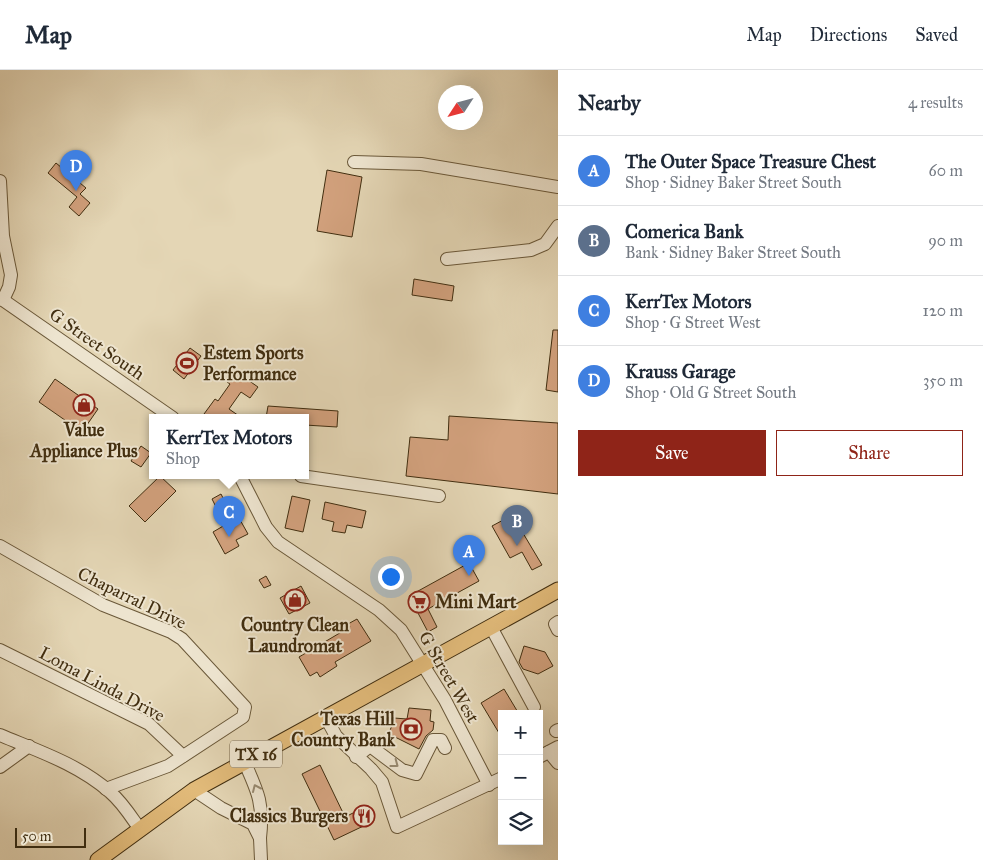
<!DOCTYPE html>
<html lang="en">
<head>
<meta charset="utf-8">
<style>
	body { margin:0; font-family:"IM FELL Great Primer",serif; background:#f6f6f7; color:#1f2937 }
	.controls { position:absolute; right:15px; bottom:15px; display:grid; overflow:hidden; border-radius:0px; box-shadow:0 5px 20px #0002 }
	.controls button { width:45px; height:45px; display:grid; place-items:center; padding:0; border:0; border-bottom:1px solid #e0e1e3; background:#fff; color:#1f2937; font:25px sans-serif }
	.compass { position:absolute; left:438px; top:15px; width:45px; height:45px; border-radius:50%; background:#fff; box-shadow:0 5px 20px #0002; rotate:234deg }
	.scale { position:absolute; left:15px; bottom:12px; width:71px; box-sizing:border-box; padding-left:5px; border:2px solid #412e10; border-top:0; font-size:14px; line-height:18px; white-space:nowrap; color:#412e10; -webkit-text-stroke:4px #ede4cf; paint-order:stroke }
	.you { position:absolute; left:390px; top:506px; width:18px; height:18px; margin:-12px; border:4px solid #fff; border-radius:50%; background:#1a73e8; box-shadow:0 0 0 8px #1a73e833 }
	.badge { display:grid; place-items:center; width:32px; height:32px; border-radius:50%; background:#8f2418; color:#fff; font-size:16px; font-weight:700 }
	.pin { position:absolute; translate:-50% -41px; filter:drop-shadow(0 1px 2px #0008) }
	.pin::after { content:''; position:absolute; top:26px; width:18px; height:15px; background:inherit; clip-path:polygon(0 0,100% 0,50% 100%) }
	.popup { position:absolute; left:149px; top:344px; width:160px; height:65px; box-sizing:border-box; display:grid; place-content:center; border-radius:0px; background:#fff; filter:drop-shadow(0 1px 4px #0005); font-size:16px; white-space:nowrap; color:#747a83 }
	.popup b { font-size:19px; color:#1f2937 }
	.popup::after { content:''; position:absolute; left:50%; top:100%; margin-left:-10px; border:10px solid transparent; border-top-color:#fff }
	.list { margin:0; padding:0; list-style:none }
	h2 { display:flex; justify-content:space-between; align-items:center; height:65px; margin:0; padding:0 20px; font-size:21px }
	h2 small { font-size:16px; font-weight:400; color:#747a83 }
	.list li { display:grid; grid-template-columns:32px 1fr auto; gap:15px; align-items:center; box-sizing:border-box; height:70px; padding:0 20px; border-top:1px solid #e0e1e3 }
	.list b { display:block; font-size:19px; white-space:nowrap }
	.list p { margin:0; font-size:16px; white-space:nowrap; color:#747a83 }
	.list em { font-size:16px; font-style:normal; color:#747a83 }
	.actions { display:flex; gap:10px; padding:15px 20px }
	.actions a { flex:1; padding:11px 0; border:1px solid #8f2418; border-radius:0px; text-align:center; font-size:18px; color:#8f2418 }
	.actions .main { background:#8f2418; color:#fff }
	.icon { flex:none; width:28px; height:28px; fill:none; stroke:currentColor; stroke-width:2; stroke-linecap:round; stroke-linejoin:round }
	.map { position:relative; flex:none; width:558px; height:790px; overflow:hidden }
	header { display:flex; align-items:center; gap:30px; box-sizing:border-box; height:70px; padding:0 25px; background:#fff; border-bottom:1px solid #e0e1e3 }
	header strong { font-size:24px }
	nav { display:flex; gap:28px; margin-inline-start:auto; font-size:18px }
	main { display:flex }
	aside { flex:1; background:#fff }
	.map>svg:first-child { display:block }
</style>
</head>
<body>
<header>
<strong>Map</strong>
<nav><a>Map</a><a>Directions</a><a>Saved</a></nav>
</header>
<main>
<div class="map">
<svg width="558" height="790" viewBox="0 0 558 790">
	<rect width="100%" height="100%" fill="#e4d6b5"/>
	<filter id="stains"><feTurbulence type="fractalNoise" baseFrequency=".004" numOctaves="4"/><feColorMatrix values="0 0 0 0 .2 0 0 0 0 .09 0 0 0 0 .02 0 0 0 .5 -.17"/></filter>
	<radialGradient id="worn" r=".72"><stop offset=".6" stop-color="#630" stop-opacity="0"/><stop offset="1" stop-color="#630" stop-opacity=".3"/></radialGradient>
	<!-- building -->
	<g fill="#d2a17d" stroke="#412e10">
		<polygon points="56,93 86,118 80,124 90,133 79,146 69,137 77,127 48,103"/>
		<polygon points="327,100 362,107 352,167 317,161"/>
		<polygon points="414,209 454,216 452,231 412,225"/>
		<polygon points="553,260 558,260 558,322 546,320"/>
		<polygon points="190,278 201,286 184,309 173,300"/>
		<polygon points="235,301 258,317 250,328 241,322 229,339 242,348 211,348 204,344 215,329 218,331 230,314 227,312"/>
		<polygon points="55,309 98,339 82,362 39,332"/>
		<polygon points="268,336 338,341 337,357 305,355 305,348 266,348"/>
		<polygon points="449,346 558,353 558,424 406,406 410,367 448,370"/>
		<polygon points="141,376 151,383 141,397 131,391"/>
		<polygon points="160,406 176,421 145,452 129,436"/>
		<polygon points="221,424 234,450 239,448 248,464 236,470 239,476 225,484 213,462 225,455 212,429"/>
		<polygon points="292,426 310,430 303,462 285,458"/>
		<polygon points="325,432 366,441 362,458 347,455 345,463 332,461 334,452 322,449"/>
		<polygon points="507,448 508,451 514,448 542,495 532,500 522,482 510,488 492,456"/>
		<polygon points="469,493 479,511 428,539 437,557 428,562 409,526"/>
		<polygon points="266,506 271,515 264,518 259,510"/>
		<polygon points="301,516 310,533 289,544 280,528"/>
		<polygon points="357,549 371,571 335,592 337,596 320,607 317,602 310,606 299,587 350,557 348,554"/>
		<polygon points="524,576 545,582 553,596 538,604 523,599 519,592"/>
		<polygon points="504,619 519,644 502,644 502,668 481,633"/>
		<polygon points="409,638 431,640 430,651 434,652 433,660 426,666 419,679 389,664 394,648 407,649"/>
		<polygon points="320,695 345,747 367,736 374,751 334,770 302,704"/>
	</g>
	<g fill="none" stroke-linecap="round" stroke-linejoin="round">
		<!-- minor casing -->
		<g stroke="#6a5839" stroke-width="14">
			<g id="minor">
				<polyline points="354,92 421,94 558,117"/>
				<polyline points="0,111 3,166 11,205 9,217 3,230"/>
				<polyline points="447,189 531,180 545,174 558,156"/>
				<polyline points="0,228 173,348"/>
				<polyline points="240,406 266,457 278,472 379,540 401,560 445,630 489,715"/>
				<polyline points="301,406 439,426"/>
				<polyline points="0,476 103,535 171,562 182,569 245,637 243,647 168,696 106,719"/>
				<polyline points="558,552 555,554 558,560"/>
				<polyline points="491,557 534,637"/>
				<polyline points="0,580 149,654 183,686"/>
				<polyline points="325,646 336,666 371,699 382,712 397,757 502,708"/>
				<polyline points="556,661 558,660"/>
				<path d="M0,665C38,681 78,694 110,722C122,732 130,745 139,758"/>
				<polyline points="549,682 558,693"/>
				<polyline points="356,687 370,676 402,700 416,704 433,670 441,670 445,678"/>
				<polyline points="539,687 558,677"/>
				<polyline points="0,697 29,676"/>
				<path d="M194,720L221,738L253,754L260,768C264,734 258,722 244,691"/>
				<polyline points="260,768 261,790"/>
			</g>
		</g>
		<!-- major casing -->
		<g stroke="#412e10" stroke-width="17">
			<polyline id="major" points="98,790 194,720 558,520"/>
		</g>
		<!-- minor -->
		<use href="#minor" stroke="#ede4cf" stroke-width="12"/>
		<!-- major -->
		<use href="#major" stroke="#e2bb7a" stroke-width="15"/>
	</g>
	<!-- one-way arrows -->
	<defs><path id="oneway-chevron" d="M-2-3.5L2.5 0L-2 3.5" fill="none" stroke-width="1.6" stroke-linecap="round" stroke-linejoin="round" transform="scale(1.25)"/></defs>
	<g stroke="#978970">
		<use href="#oneway-chevron" transform="translate(395 694) rotate(37)"/>
		<use href="#oneway-chevron" transform="translate(256 718) rotate(-114)"/>
	</g>
	<!-- icons -->
	<defs>
		<g id="stadium-ring" transform="scale(1.125)"><circle r="9.5" fill="#ede4cf" stroke="#8f2418" stroke-width="1.5"/><path d="M0-5a6.5 5 0 1 0 0 10a6.5 5 0 1 0 0-10ZM-3.5-1.8h7v3.6h-7Z" fill="#8f2418"/></g>
		<g id="shop-ring" transform="scale(1.125)"><circle r="9.5" fill="#ede4cf" stroke="#8f2418" stroke-width="1.5"/><path d="M-5-2.5h2.3a2.7 3.5 0 0 1 5.4 0H5L5.5 6h-11ZM-1.5-2.5h3a1.5 2.3 0 0 0-3 0Z" fill="#8f2418"/></g>
		<g id="supermarket-ring" transform="scale(1.125)"><circle r="9.5" fill="#ede4cf" stroke="#8f2418" stroke-width="1.5"/><path d="M-6-5.5h2.5l.6 2H6L4.5 2H-2.5L-4.4-4H-6ZM-1.5 3.2a1.3 1.3 0 1 0 .1 0ZM3 3.2a1.3 1.3 0 1 0 .1 0Z" fill="#8f2418"/></g>
		<g id="bank-ring" transform="scale(1.125)"><circle r="9.5" fill="#ede4cf" stroke="#8f2418" stroke-width="1.5"/><path d="M-6-4H6V4H-6ZM0-2.3a2.3 2.3 0 1 0 0 4.6a2.3 2.3 0 1 0 0-4.6Z" fill="#8f2418"/></g>
		<g id="restaurant-ring" transform="scale(1.125)"><circle r="9.5" fill="#ede4cf" stroke="#8f2418" stroke-width="1.5"/><path d="M-5-6h1v4h1v-4h1v4h1v-4h1v5L-1.5 .5V6h-2V.5L-5-1ZM5-6V6H3V1.5H1.5Q1.5-4 5-6Z" fill="#8f2418"/></g>
	</defs>
	<g fill-rule="evenodd">
		<use href="#stadium-ring" x="187" y="293"/>
		<use href="#shop-ring" x="84" y="335"/>
		<use href="#shop-ring" x="295" y="530"/>
		<use href="#supermarket-ring" x="419" y="532"/>
		<use href="#bank-ring" x="411" y="659"/>
		<use href="#restaurant-ring" x="364" y="746"/>
	</g>
	<g text-anchor="middle" dominant-baseline="central" stroke-width="4" stroke-linejoin="round" paint-order="stroke">
		<!-- shield labels -->
		<rect fill="#ede4cf" stroke="#756549" stroke-width="1" x="230" y="670.5" width="52" height="27" rx="4"/>
		<g font-size="16" font-weight="bold" fill="#412e10">
			<text x="256" y="684">TX 16</text>
		</g>
		<!-- street labels -->
		<g font-size="18" fill="#412e10" stroke="#ede4cf">
			<text transform="translate(97 274) rotate(35)">G Street South</text>
			<text transform="translate(132 528) rotate(26)">Chaparral Drive</text>
			<text transform="translate(449 607) rotate(60)">G Street West</text>
			<text transform="translate(102 614) rotate(28)">Loma Linda Drive</text>
		</g>
		<!-- poi labels -->
		<g font-size="18" font-weight="bold" fill="#412e10" stroke="#ede4cf" text-anchor="start">
			<text x="203" y="283">Estem Sports<tspan x="203" dy="21">Performance</tspan></text>
			<text x="84" y="360" text-anchor="middle">Value<tspan x="84" dy="21">Appliance Plus</tspan></text>
			<text x="435" y="532">Mini Mart</text>
			<text x="295" y="555" text-anchor="middle">Country Clean<tspan x="295" dy="21">Laundromat</tspan></text>
			<text x="395" y="649" text-anchor="end">Texas Hill<tspan x="395" dy="21">Country Bank</tspan></text>
			<text x="348" y="746" text-anchor="end">Classics Burgers</text>
		</g>
	</g>
	<rect width="100%" height="100%" filter="url(#stains)"/>
	<rect width="100%" height="100%" fill="url(#worn)"/>
</svg>
<div class="controls">
<button>+</button>
<button>−</button>
<button><svg class="icon" aria-label="layers" viewBox="0 0 24 24"><path d="M12 4l9 5-9 5-9-5zM3 14l9 5 9-5"/></svg></button>
</div>
<svg class="compass" viewBox="-18 -18 36 36"><path d="M0-13l5 13h-10z" fill="#e53935"/><path d="M0 13l5-13h-10z" fill="#747a83"/></svg>
<div class="scale">50 m</div>
<div class="you"></div>
<div class="pin badge" style="left:469px;top:506px;background:#3f7fe0">A</div>
<div class="pin badge" style="left:517px;top:476px;background:#5c6f8a">B</div>
<div class="pin badge" style="left:229px;top:467px;background:#3f7fe0">C</div>
<div class="popup"><b>KerrTex Motors</b>Shop</div>
<div class="pin badge" style="left:76px;top:121px;background:#3f7fe0">D</div>
</div>
<aside>
<h2>Nearby<small>4 results</small></h2>
<ul class="list">
<li><span class="badge" style="background:#3f7fe0">A</span><div><b>The Outer Space Treasure Chest</b><p>Shop · Sidney Baker Street South</p></div><em>60 m</em></li>
<li><span class="badge" style="background:#5c6f8a">B</span><div><b>Comerica Bank</b><p>Bank · Sidney Baker Street South</p></div><em>90 m</em></li>
<li><span class="badge" style="background:#3f7fe0">C</span><div><b>KerrTex Motors</b><p>Shop · G Street West</p></div><em>120 m</em></li>
<li><span class="badge" style="background:#3f7fe0">D</span><div><b>Krauss Garage</b><p>Shop · Old G Street South</p></div><em>350 m</em></li>
</ul>
<div class="actions"><a class="main">Save</a><a>Share</a></div>
</aside>
</main>
</body>
</html>
